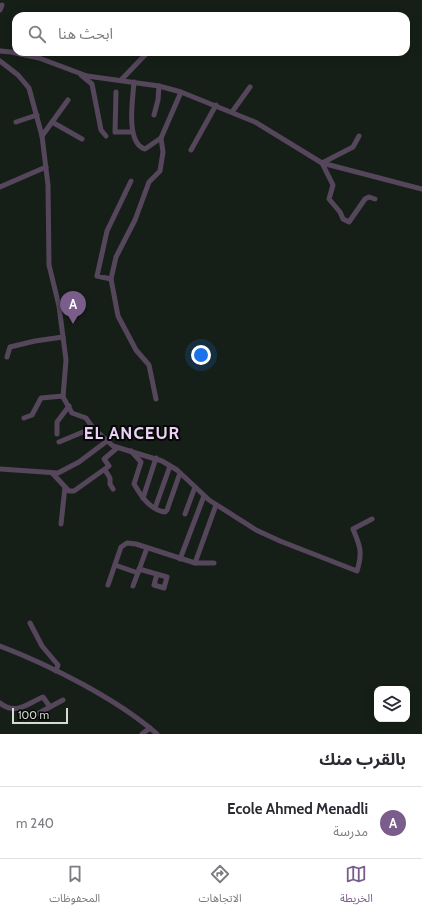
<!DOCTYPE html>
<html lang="ar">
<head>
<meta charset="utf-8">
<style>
	body { margin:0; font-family:Cabin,"Noto Sans Arabic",sans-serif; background:#f2f2f3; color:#2b2b33; direction:rtl }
	.controls { position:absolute; right:12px; bottom:12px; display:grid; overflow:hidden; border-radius:8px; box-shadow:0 2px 10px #0003 }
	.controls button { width:36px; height:36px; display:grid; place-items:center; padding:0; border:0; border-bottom:1px solid #e1e1e2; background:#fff; color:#2b2b33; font:20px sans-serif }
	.scale { position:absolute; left:12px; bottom:10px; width:56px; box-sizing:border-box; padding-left:4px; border:2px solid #d4dad4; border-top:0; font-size:11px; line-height:14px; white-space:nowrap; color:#d4dad4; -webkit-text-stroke:3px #050805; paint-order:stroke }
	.you { position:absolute; left:201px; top:355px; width:14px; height:14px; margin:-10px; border:3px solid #fff; border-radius:50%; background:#1a73e8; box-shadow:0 0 0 6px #1a73e833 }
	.badge { display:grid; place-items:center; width:26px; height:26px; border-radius:50%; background:#7a5d8b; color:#fff; font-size:13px; font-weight:700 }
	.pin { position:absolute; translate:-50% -33px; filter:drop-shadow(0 1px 2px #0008) }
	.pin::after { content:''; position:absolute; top:21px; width:14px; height:12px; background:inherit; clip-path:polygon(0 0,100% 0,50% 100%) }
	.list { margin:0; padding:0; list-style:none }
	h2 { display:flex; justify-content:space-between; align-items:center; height:52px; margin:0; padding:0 16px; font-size:17px }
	h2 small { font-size:13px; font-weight:400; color:#7c7c81 }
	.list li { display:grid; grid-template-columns:26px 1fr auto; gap:12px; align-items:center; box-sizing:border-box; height:72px; padding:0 16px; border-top:1px solid #e1e1e2 }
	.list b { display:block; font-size:15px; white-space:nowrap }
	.list p { margin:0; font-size:13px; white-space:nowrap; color:#7c7c81 }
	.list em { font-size:13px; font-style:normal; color:#7c7c81 }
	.icon { flex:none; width:22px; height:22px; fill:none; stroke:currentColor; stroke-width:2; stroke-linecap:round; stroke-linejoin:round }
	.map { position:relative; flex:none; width:422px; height:734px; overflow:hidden; direction:ltr }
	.search { position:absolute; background:#fff; box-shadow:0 2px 10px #0003; left:12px; right:12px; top:12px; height:44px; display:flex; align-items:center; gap:10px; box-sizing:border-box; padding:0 14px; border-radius:12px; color:#7c7c81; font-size:15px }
	.sheet { height:124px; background:#fff }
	nav { display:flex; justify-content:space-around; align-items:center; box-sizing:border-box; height:56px; border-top:1px solid #e1e1e2; background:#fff; font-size:11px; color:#7c7c81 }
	nav a { display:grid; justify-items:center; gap:2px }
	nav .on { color:#7a5d8b }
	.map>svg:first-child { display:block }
</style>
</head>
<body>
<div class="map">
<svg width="422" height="734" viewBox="0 0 422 734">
	<rect width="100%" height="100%" fill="#161f17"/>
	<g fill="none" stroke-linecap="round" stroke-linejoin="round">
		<!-- minor -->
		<g stroke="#55465b" stroke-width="5">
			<polyline points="0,10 2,5"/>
			<polyline points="0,51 11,52 39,58 87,76 159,86 181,92 255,122 322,163 422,189"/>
			<path d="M0,61L18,75L29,88L42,136L48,185L49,265L59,306L66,360L63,397L72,413L86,418L93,428L113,446L162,461L177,470L209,500L256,530L280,541L357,571C363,552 360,546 353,529L372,519"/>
			<polyline points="81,75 92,84 101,130 106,136"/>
			<polyline points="121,80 148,52"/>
			<path d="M134,82C133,98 125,143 145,149L161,138"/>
			<polyline points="116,92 115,132 132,132"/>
			<polyline points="232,112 250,87"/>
			<polyline points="154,115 158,100 159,86"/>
			<polyline points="16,122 37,115"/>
			<polyline points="52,122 82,139"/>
			<polyline points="42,136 68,100"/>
			<polyline points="359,136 353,147 322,163 333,185 329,199 340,212 343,219 349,222 365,199 369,197 375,199"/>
			<polyline points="191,150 216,105"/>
			<polyline points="131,181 107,231 97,276 111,279 116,257 135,220 149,182 160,171 163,152 161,138 181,92"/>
			<polyline points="0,187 46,167"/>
			<polyline points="111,279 118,316 136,350 149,365 156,399"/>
			<polyline points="7,357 10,347 35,341 63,337"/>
			<polyline points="24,418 32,415 41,398 63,396"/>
			<polyline points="57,434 57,422 69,406"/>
			<polyline points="59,442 83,432 87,433 93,428"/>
			<path d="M131,451L141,462L134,484C141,496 150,510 165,512L167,510L180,473"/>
			<polyline points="0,469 58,473 79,462 107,441"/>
			<polyline points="105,470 110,478 110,484 113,489"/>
			<polyline points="52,473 69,491 74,491 109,466 104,459 117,448"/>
			<polyline points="143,498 156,458"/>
			<polyline points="155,508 170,466"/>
			<polyline points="185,514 195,487"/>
			<polyline points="61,524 65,487"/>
			<polyline points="180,559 204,496"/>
			<polyline points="195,563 216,505"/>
			<polyline points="115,565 138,573"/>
			<polyline points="139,569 167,577 164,588 154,585 157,574"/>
			<polyline points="108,585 121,547 127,543 136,544 195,563 214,563"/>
			<polyline points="133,586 147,548"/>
			<polyline points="30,623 42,646 58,665 56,671"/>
			<path d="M0,646C50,665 117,699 157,734"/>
			<path d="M0,703C16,716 28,703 43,697L50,707"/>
			<polyline points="37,714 63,700"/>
			<polyline points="142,734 150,728"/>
		</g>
	</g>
	<g text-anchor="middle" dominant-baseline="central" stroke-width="4" stroke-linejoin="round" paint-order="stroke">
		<!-- district labels -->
		<g font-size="17" font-weight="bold" letter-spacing="1" fill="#ecd1f8" stroke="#050805">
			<text x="132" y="433">EL ANCEUR</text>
		</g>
	</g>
</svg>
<div class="controls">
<button><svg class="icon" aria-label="layers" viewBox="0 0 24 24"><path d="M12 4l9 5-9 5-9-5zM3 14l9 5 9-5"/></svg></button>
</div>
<div class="scale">100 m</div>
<div class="you"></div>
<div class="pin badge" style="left:73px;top:324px">A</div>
<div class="search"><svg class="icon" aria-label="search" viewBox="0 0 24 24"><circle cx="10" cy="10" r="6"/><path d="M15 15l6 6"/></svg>ابحث هنا</div>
</div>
<section class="sheet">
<h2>بالقرب منك<small></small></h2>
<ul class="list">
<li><span class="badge">A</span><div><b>Ecole Ahmed Menadli</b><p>مدرسة</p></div><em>240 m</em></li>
</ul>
</section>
<nav>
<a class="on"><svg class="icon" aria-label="map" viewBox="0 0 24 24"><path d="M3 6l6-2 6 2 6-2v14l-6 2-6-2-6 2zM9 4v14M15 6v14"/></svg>الخريطة</a>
<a><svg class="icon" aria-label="directions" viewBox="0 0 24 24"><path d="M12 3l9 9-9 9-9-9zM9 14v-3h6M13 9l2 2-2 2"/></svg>الاتجاهات</a>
<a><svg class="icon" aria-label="saved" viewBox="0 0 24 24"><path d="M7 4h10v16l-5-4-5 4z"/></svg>المحفوظات</a>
</nav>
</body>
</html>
